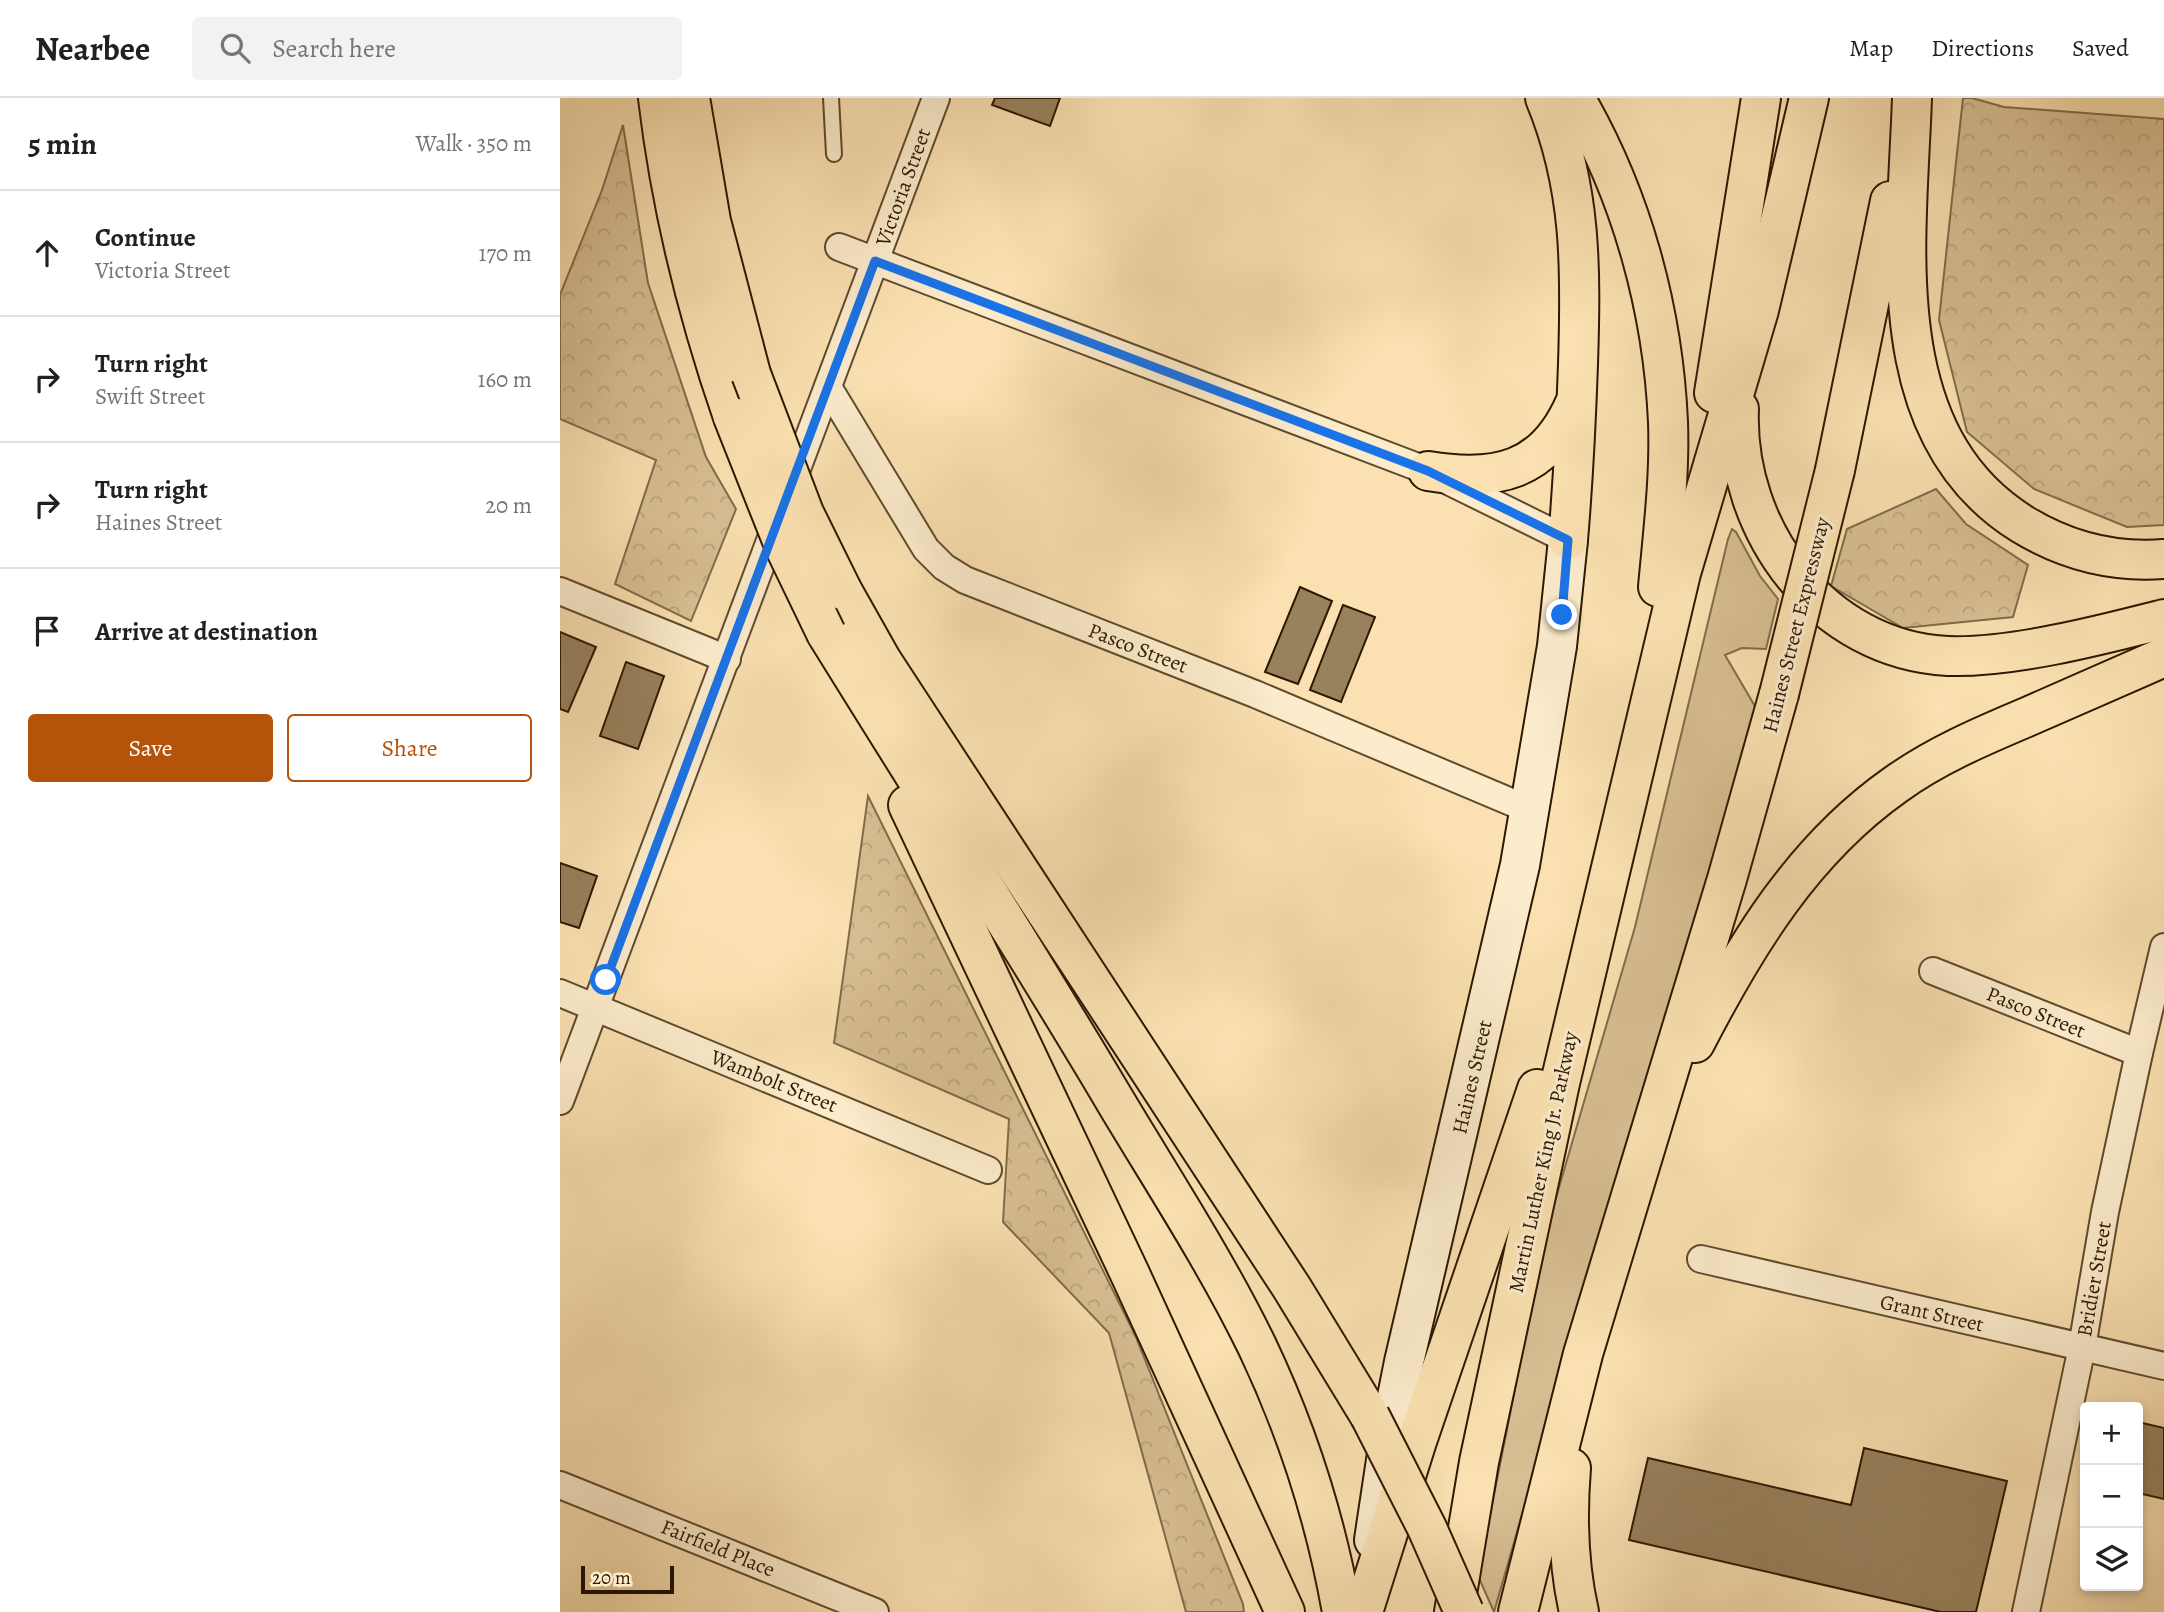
<!DOCTYPE html>
<html lang="en">
<head>
<meta charset="utf-8">
<style>
	body { margin:0; font-family:Alegreya,serif; background:#f2f2f2; color:#202124 }
	.controls { position:absolute; right:21px; bottom:21px; display:grid; overflow:hidden; border-radius:7px; box-shadow:0 4px 10px #0003 }
	.controls button { width:63px; height:63px; display:grid; place-items:center; padding:0; border:0; border-bottom:2px solid #e0e0e0; background:#fff; color:#202124; font:35px sans-serif }
	.scale { position:absolute; left:21px; bottom:18px; width:93px; box-sizing:border-box; padding-left:7px; border:4px solid #2c1802; border-top:0; font-size:19px; line-height:24px; white-space:nowrap; color:#2c1802; -webkit-text-stroke:5px #fceccc; paint-order:stroke }
	.stop { position:absolute; width:21px; height:21px; margin:-16px; border:5px solid #1a73e8; border-radius:50%; background:#fff }
	.stop.end { background:#1a73e8; border-color:#fff; box-shadow:0 2px 7px #0008 }
	.list { margin:0; padding:0; list-style:none }
	h2 { display:flex; justify-content:space-between; align-items:center; height:91px; margin:0; padding:0 28px; font-size:30px }
	h2 small { font-size:23px; font-weight:400; color:#757577 }
	.list li { display:grid; grid-template-columns:46px 1fr auto; gap:21px; align-items:center; box-sizing:border-box; height:126px; padding:0 28px; border-top:2px solid #e0e0e0 }
	.list b { display:block; font-size:26px; white-space:nowrap }
	.list p { margin:0; font-size:23px; white-space:nowrap; color:#757577 }
	.list em { font-size:23px; font-style:normal; color:#757577 }
	.actions { display:flex; gap:14px; padding:21px 28px }
	.actions a { flex:1; padding:16px 0; border:2px solid #b45309; border-radius:7px; text-align:center; font-size:24px; color:#b45309 }
	.actions .main { background:#b45309; color:#fff }
	.icon { flex:none; width:38px; height:38px; fill:none; stroke:currentColor; stroke-width:2; stroke-linecap:round; stroke-linejoin:round }
	.map { position:relative; flex:none; width:1604px; height:1514px; overflow:hidden }
	header { display:flex; align-items:center; gap:42px; box-sizing:border-box; height:98px; padding:0 35px; background:#fff; border-bottom:2px solid #e0e0e0 }
	header strong { font-size:33px }
	nav { display:flex; gap:38px; margin-inline-start:auto; font-size:24px }
	.search { width:490px; height:63px; background:#f2f2f2; display:flex; align-items:center; gap:18px; box-sizing:border-box; padding:0 24px; border-radius:7px; color:#757577; font-size:26px }
	main { display:flex }
	aside { flex:1; background:#fff }
	.map>svg:first-child { display:block }
</style>
</head>
<body>
<header>
<strong>Nearbee</strong>
<div class="search"><svg class="icon" aria-label="search" viewBox="0 0 24 24"><circle cx="10" cy="10" r="6"/><path d="M15 15l6 6"/></svg>Search here</div>
<nav><a>Map</a><a>Directions</a><a>Saved</a></nav>
</header>
<main>
<aside>
<h2>5 min<small>Walk · 350 m</small></h2>
<ul class="list">
<li><svg class="icon" aria-label="ahead" viewBox="0 0 24 24"><path d="M12 20V5M6 11l6-6 6 6"/></svg><div><b>Continue</b><p>Victoria Street</p></div><em>170 m</em></li>
<li><svg class="icon" aria-label="right" viewBox="0 0 24 24"><path d="M7 20v-9h11M14 6l5 5-5 5"/></svg><div><b>Turn right</b><p>Swift Street</p></div><em>160 m</em></li>
<li><svg class="icon" aria-label="right" viewBox="0 0 24 24"><path d="M7 20v-9h11M14 6l5 5-5 5"/></svg><div><b>Turn right</b><p>Haines Street</p></div><em>20 m</em></li>
<li><svg class="icon" aria-label="arrive" viewBox="0 0 24 24"><path d="M6 21V4h12l-3 4 3 4H6"/></svg><div><b>Arrive at destination</b></div></li>
</ul>
<div class="actions"><a class="main">Save</a><a>Share</a></div>
</aside>
<div class="map">
<svg width="1604" height="1514" viewBox="0 0 1604 1514">
	<defs>
		<pattern id="forest-crowns" width="20" height="18" patternUnits="userSpaceOnUse" patternTransform="scale(1.75)"><rect width="20" height="18" fill="#d8bf93"/><path d="M2 6a3 3 0 1 1 6 0M12 15a3 3 0 1 1 6 0" fill="none" stroke="#baa37d"/></pattern>
	</defs>
	<rect width="100%" height="100%" fill="#fbe1b1"/>
	<filter id="stains"><feTurbulence type="fractalNoise" baseFrequency=".00286" numOctaves="4"/><feColorMatrix values="0 0 0 0 .2 0 0 0 0 .09 0 0 0 0 .02 0 0 0 .5 -.17"/></filter>
	<radialGradient id="worn" r=".72"><stop offset=".6" stop-color="#630" stop-opacity="0"/><stop offset="1" stop-color="#630" stop-opacity=".3"/></radialGradient>
	<!-- grass -->
	<polygon fill="#d8bf93" stroke="#826c4a" stroke-width="2" points="1172,431 1176,434 1200,478 1218,501 1206,551 1182,550 1165,557 1196,610 1159,750 1081,1002 934,1514 918,1478 986,1134 1075,829 1168,441"/>
	<!-- forest -->
	<g fill="url(#forest-crowns)" stroke="#826c4a" stroke-width="2">
		<polygon points="1403,0 1412,0 1444,9 1604,21 1604,427 1567,429 1474,391 1407,334 1379,222"/>
		<polygon points="63,27 88,185 146,359 176,411 131,523 55,486 96,362 0,321 0,197 42,92"/>
		<polygon points="1376,391 1406,426 1468,467 1453,519 1343,530 1271,488 1287,431"/>
		<polygon points="308,698 575,1237 683,1506 684,1514 626,1514 549,1235 443,1124 449,1021 274,945"/>
	</g>
	<!-- building -->
	<g fill="#98815d" stroke="#2c1802" stroke-width="2">
		<polygon points="435,0 500,0 490,28 432,7"/>
		<polygon points="740,489 772,503 738,586 705,574"/>
		<polygon points="783,507 815,519 781,604 750,592"/>
		<polygon points="0,534 36,549 8,614 0,611"/>
		<polygon points="66,564 104,578 78,651 40,638"/>
		<polygon points="0,765 37,778 19,830 0,824"/>
		<polygon points="1578,1324 1604,1330 1604,1401 1578,1395"/>
		<polygon points="1304,1350 1447,1383 1416,1514 1381,1514 1069,1442 1088,1360 1291,1407"/>
	</g>
	<g fill="none" stroke-linecap="round" stroke-linejoin="round">
		<!-- lane casing -->
		<g stroke="#604a2e" stroke-width="18">
			<polyline id="lane" points="271,0 274,56"/>
		</g>
		<!-- street casing -->
		<g stroke="#604a2e" stroke-width="30">
			<g id="street">
				<polyline points="279,149 868,373 1008,442"/>
				<polyline points="268,289 366,451 384,469 405,482 695,596 970,712"/>
				<polyline points="0,493 167,561"/>
				<polyline points="1373,873 1579,955"/>
				<polyline points="0,895 428,1072"/>
				<polyline points="0,1003 376,0"/>
				<polyline points="1141,1161 1604,1268"/>
				<polyline points="0,1387 315,1514"/>
				<polyline points="1466,1514 1522,1249 1545,1114 1579,955 1604,849"/>
			</g>
		</g>
		<!-- secondary casing -->
		<g stroke="#2c1802" stroke-width="42">
			<polyline id="secondary" points="814,1442 831,1329 844,1264 960,767 997,548 1008,442"/>
		</g>
		<!-- highway casing -->
		<g stroke="#2c1802" stroke-width="42">
			<g id="highway">
				<path d="M98,0C111,109 137,215 173,319"/>
				<polyline points="130,0 151,123 191,276"/>
				<path d="M985,0C1022,89 1021,172 1018,266C1016,325 1013,383 1008,442"/>
				<path d="M1015,0C1072,98 1103,212 1108,324C1110,379 1103,434 1098,489"/>
				<path d="M1352,0C1347,145 1318,336 1462,426C1506,453 1552,465 1604,461"/>
				<polyline points="1154,295 1201,0"/>
				<path d="M1179,311C1174,432 1262,552 1388,558C1453,560 1541,537 1604,521"/>
				<polyline points="1275,372 1330,103"/>
				<path d="M868,373C936,384 985,374 1015,305"/>
				<polyline points="282,492 322,563 732,1190 810,1318"/>
				<path d="M266,535C363,692 463,847 557,1006C605,1086 656,1164 697,1248C737,1332 766,1423 782,1514"/>
				<polyline points="348,707 570,1176 725,1514"/>
				<path d="M1135,945C1186,846 1243,752 1335,687C1375,658 1422,638 1467,619C1513,599 1558,579 1604,559"/>
				<path d="M1011,1370C1007,1419 1008,1466 1019,1514"/>
				<polyline points="803,1514 857,1343 977,991"/>
				<polyline points="894,1514 919,1364 1000,985 1121,475 1199,212 1249,0"/>
				<polyline points="958,1514 1023,1256 1167,781 1219,596"/>
			</g>
		</g>
		<!-- lane -->
		<use href="#lane" stroke="#fceccc" stroke-width="14"/>
		<!-- street -->
		<use href="#street" stroke="#fceccc" stroke-width="26"/>
		<!-- secondary -->
		<use href="#secondary" stroke="#fceccc" stroke-width="38"/>
		<!-- highway -->
		<use href="#highway" stroke="#fbe1b1" stroke-width="38"/>
		<!-- highway-bridge casing -->
		<g stroke="#2c1802" stroke-width="42" stroke-linecap="butt">
			<g id="highway-bridge">
				<polyline points="191,276 244,415 282,492"/>
				<polyline points="173,319 225,450 266,535"/>
				<polyline points="1219,596 1275,372"/>
				<polyline points="810,1318 867,1430 904,1514"/>
			</g>
		</g>
		<!-- highway-bridge -->
		<use href="#highway-bridge" stroke="#fbe1b1" stroke-width="38"/>
	</g>
	<g fill="none" stroke-linecap="round" stroke-linejoin="round">
		<!-- route -->
		<polyline stroke="#1a73e8" stroke-width="9" points="46,882 315,163 868,373 1008,442 1002,517"/>
	</g>
	<g text-anchor="middle" dominant-baseline="central" stroke-width="6" stroke-linejoin="round" paint-order="stroke">
		<!-- street labels -->
		<g font-size="21" fill="#2c1802" stroke="#fceccc">
			<text transform="translate(343 89) rotate(-70)">Victoria Street</text>
			<text transform="translate(1236 527) rotate(-76)">Haines Street Expressway</text>
			<text transform="translate(578 550) rotate(21)">Pasco Street</text>
			<text transform="translate(1476 914) rotate(22)">Pasco Street</text>
			<text transform="translate(912 979) rotate(-77)">Haines Street</text>
			<text transform="translate(214 983) rotate(22)">Wambolt Street</text>
			<text transform="translate(983 1064) rotate(-78)">Martin Luther King Jr. Parkway</text>
			<text transform="translate(1534 1181) rotate(-80)">Bridier Street</text>
			<text transform="translate(1372 1215) rotate(13)">Grant Street</text>
			<text transform="translate(158 1450) rotate(22)">Fairfield Place</text>
		</g>
	</g>
	<rect width="100%" height="100%" filter="url(#stains)"/>
	<rect width="100%" height="100%" fill="url(#worn)"/>
</svg>
<div class="controls">
<button>+</button>
<button>−</button>
<button><svg class="icon" aria-label="layers" viewBox="0 0 24 24"><path d="M12 4l9 5-9 5-9-5zM3 14l9 5 9-5"/></svg></button>
</div>
<div class="scale">20 m</div>
<div class="stop" style="left:46px;top:882px"></div>
<div class="stop end" style="left:1002px;top:517px"></div>
</div>
</main>
</body>
</html>
